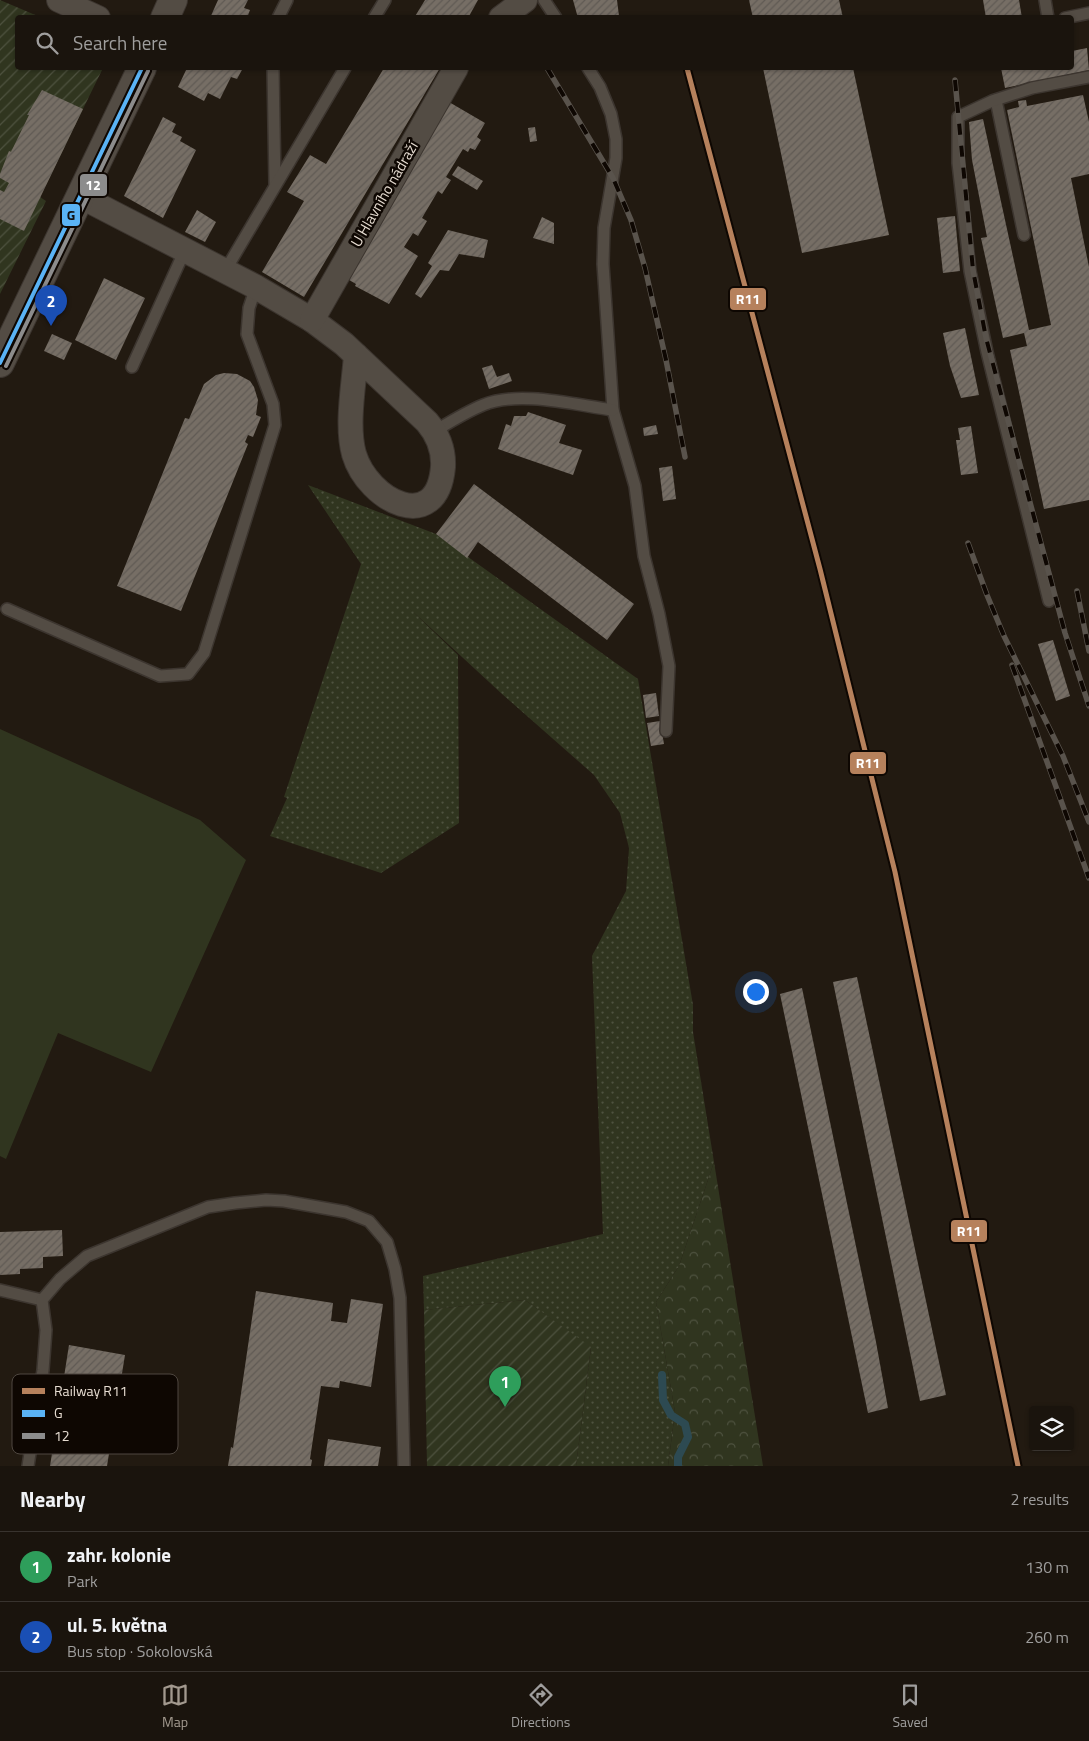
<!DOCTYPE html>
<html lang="en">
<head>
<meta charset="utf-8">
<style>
	body { margin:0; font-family:"Titillium Web",sans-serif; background:#27211b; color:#f1f3f6 }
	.controls { position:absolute; right:15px; bottom:15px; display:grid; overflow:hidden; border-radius:5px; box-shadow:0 1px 4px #0004 }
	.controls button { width:45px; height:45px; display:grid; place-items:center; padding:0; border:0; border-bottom:1px solid #38332e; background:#1a140d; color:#f1f3f6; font:25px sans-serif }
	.you { position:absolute; left:755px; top:991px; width:18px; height:18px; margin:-12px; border:4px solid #fff; border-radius:50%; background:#1a73e8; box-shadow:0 0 0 8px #1a73e833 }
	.badge { display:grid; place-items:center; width:32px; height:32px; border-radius:50%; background:#a2998e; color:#fff; font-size:16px; font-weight:700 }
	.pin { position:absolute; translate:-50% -41px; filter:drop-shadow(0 1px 2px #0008) }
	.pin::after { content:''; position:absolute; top:26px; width:18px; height:15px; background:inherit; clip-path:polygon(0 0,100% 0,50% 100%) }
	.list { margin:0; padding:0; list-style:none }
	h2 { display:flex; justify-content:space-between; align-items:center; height:65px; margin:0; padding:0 20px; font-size:21px }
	h2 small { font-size:16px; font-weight:400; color:#9f9e9d }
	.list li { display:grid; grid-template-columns:32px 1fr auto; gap:15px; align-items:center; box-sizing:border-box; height:70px; padding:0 20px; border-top:1px solid #38332e }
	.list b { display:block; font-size:19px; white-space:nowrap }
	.list p { margin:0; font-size:16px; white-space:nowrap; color:#9f9e9d }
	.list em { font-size:16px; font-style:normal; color:#9f9e9d }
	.icon { flex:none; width:28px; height:28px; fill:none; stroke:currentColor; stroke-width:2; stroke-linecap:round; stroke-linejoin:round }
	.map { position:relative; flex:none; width:1089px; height:1466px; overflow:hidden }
	.search { position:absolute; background:#1a140d; box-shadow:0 1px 4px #0004; left:15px; right:15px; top:15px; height:55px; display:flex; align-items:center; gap:12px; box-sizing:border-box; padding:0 18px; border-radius:5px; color:#9f9e9d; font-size:19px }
	.sheet { height:205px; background:#1a140d }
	nav { display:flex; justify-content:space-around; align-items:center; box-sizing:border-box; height:70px; border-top:1px solid #38332e; background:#1a140d; font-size:14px; color:#9f9e9d }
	nav a { display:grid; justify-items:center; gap:2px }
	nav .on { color:#a2998e }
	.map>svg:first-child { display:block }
</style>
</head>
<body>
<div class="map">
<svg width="1089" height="1466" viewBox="0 0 1089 1466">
	<defs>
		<pattern id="grass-dots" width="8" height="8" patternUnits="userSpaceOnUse" patternTransform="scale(1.25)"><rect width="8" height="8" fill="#30351f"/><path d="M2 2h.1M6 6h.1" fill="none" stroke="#4e523f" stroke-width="1.8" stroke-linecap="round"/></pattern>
		<pattern id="forest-crowns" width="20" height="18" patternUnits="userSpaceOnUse" patternTransform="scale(1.25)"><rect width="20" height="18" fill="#30351f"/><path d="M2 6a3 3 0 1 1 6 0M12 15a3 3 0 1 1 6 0" fill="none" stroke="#4e523f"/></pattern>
		<pattern id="garden-furrows" width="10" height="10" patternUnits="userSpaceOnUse" patternTransform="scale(1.25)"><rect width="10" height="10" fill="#30351f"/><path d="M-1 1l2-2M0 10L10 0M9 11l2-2" fill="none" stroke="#4e523f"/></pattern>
		<pattern id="building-hatch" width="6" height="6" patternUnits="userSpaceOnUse" patternTransform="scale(1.25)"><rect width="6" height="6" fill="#766e65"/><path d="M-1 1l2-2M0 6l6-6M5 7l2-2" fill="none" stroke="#605a54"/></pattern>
	</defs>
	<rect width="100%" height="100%" fill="#221a11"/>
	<!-- grass -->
	<polygon fill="url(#grass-dots)" points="308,485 436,534 638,679 693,1005 693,1032 714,1162 679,1266 656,1302 675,1412 668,1466 576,1466 591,1348 525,1300 424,1310 423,1276 603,1234 592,956 626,891 629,848 620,813 594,775 502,694 409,608 458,655 459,823 381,873 270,836 287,798 284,797 361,564"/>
	<!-- forest -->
	<polygon fill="url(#forest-crowns)" points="714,1162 763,1466 668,1466 675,1412 656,1302 679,1266"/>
	<!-- garden -->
	<g fill="url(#garden-furrows)">
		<polygon points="0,0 40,17 18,18 18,68 103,68 40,197 46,201 0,294"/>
		<polygon points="525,1300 591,1347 576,1466 427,1466 424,1310"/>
	</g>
	<!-- pitch -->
	<polygon fill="#30351f" points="0,729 200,820 246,860 151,1072 58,1033 6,1159 0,1156"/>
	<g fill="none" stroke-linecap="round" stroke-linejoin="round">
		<!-- stream -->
		<polyline stroke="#2d4a52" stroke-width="8" points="662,1375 663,1400 671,1415 685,1424 688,1437 678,1457 678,1466"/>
	</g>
	<!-- building -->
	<g fill="url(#building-hatch)">
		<polygon points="218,0 248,0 244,8 250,10 247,18 210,18"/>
		<polygon points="425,0 478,0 468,18 414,18"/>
		<polygon points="573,0 617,0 619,16 612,18 578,18"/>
		<polygon points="749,0 839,0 843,18 753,18"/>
		<polygon points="983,0 1019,0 1022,18 986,18"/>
		<polygon points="1087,48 1089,70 1005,88 1001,68 1072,68 1072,51"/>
		<polygon points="187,68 243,68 237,79 231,77 220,99 208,93 204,101 178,87"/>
		<polygon points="384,68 440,68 304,297 262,272 304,201 287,192 310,155 326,164"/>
		<polygon points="763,68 853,68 889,235 802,253"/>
		<polygon points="42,90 83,109 24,231 0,219 0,190 4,192 9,183 0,178 0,174 9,151 11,152 29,115 27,115"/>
		<polygon points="1083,95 1089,122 1089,174 1071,178 1089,267 1089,500 1044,509 1010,350 1027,346 1024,333 1003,338 981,238 987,237 972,160 969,122 983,119 1029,330 1051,325 1007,110 1019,107 1018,101 1026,100 1027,106"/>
		<polygon points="449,102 485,123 477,137 481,140 475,150 470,148 468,152 463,149 446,177 451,180 442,194 438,191 422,218 427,221 418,236 413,233 404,247 418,256 389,304 355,286 356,284 344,277"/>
		<polygon points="163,117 176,124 172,132 182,137 180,141 196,150 163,218 124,196"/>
		<polygon points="535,127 537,141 530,142 528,128"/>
		<polygon points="458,166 483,181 477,190 452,175"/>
		<polygon points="197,210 216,222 205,242 185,232"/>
		<polygon points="955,216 960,271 943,273 937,218"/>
		<polygon points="542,217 554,223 554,244 533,238"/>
		<polygon points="448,230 488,240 484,258 459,254 449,271 440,270 421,298 415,294 432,266 428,263"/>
		<polygon points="104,278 145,298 116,360 75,340"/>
		<polygon points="965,328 979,395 961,398 950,366 943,333"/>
		<polygon points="52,334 72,343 64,360 44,351"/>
		<polygon points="492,365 497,377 509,373 512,381 489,389 482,368"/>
		<polygon points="224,373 237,374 250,381 254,387 258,400 256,415 261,417 253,437 248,435 245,442 248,444 181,611 117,586 185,418 189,419 204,384 216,375"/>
		<polygon points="528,412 566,425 559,443 582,450 573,475 498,449 506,424 511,426 514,416 526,416"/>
		<polygon points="656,425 658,434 644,436 643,428"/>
		<polygon points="971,426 978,473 961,475 956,440 960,440 958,428"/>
		<polygon points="672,466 676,499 663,501 659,468"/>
		<polygon points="474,484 634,604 607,640 478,542 467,558 436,534"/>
		<polygon points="1053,640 1070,696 1056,701 1038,644"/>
		<polygon points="656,693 659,716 646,718 643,695"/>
		<polygon points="660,721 664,744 651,746 647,723"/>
		<polygon points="857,977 946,1395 920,1401 833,982"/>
		<polygon points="802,988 876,1342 888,1408 868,1413 780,994"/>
		<polygon points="62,1230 63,1256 43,1257 43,1268 20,1269 20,1274 0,1275 0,1232"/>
		<polygon points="256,1291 333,1303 331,1321 347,1323 351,1299 383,1304 371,1387 340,1381 339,1388 321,1386 310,1459 312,1460 311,1466 228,1466 231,1447 233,1448"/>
		<polygon points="69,1345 125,1355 107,1466 50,1466"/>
		<polygon points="328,1439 381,1447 378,1466 324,1466"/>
	</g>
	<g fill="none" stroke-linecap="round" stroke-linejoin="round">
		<!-- service casing -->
		<g stroke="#3c352f" stroke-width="14">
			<g id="service">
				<polyline points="544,0 556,18"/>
				<polyline points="1045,0 1048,18"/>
				<polyline points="278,18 287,0"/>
				<polyline points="374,18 385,0"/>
				<polyline points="1065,18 1089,13"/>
				<polyline points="273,68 275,185"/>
				<polyline points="588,68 600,87 611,114 616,139 616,158 604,228 603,264 613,410 635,486 644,556 659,614 669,666 666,731"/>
				<polyline points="996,100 1024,235"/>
				<polyline points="225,271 345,68"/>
				<polyline points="132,367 185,250"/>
				<path d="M435,431C450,422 466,412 483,405C519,390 575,405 613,410"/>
				<polyline points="1049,601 987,352 970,271 958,163 958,117 992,101 1032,88 1089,77"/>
				<polyline points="7,609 160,676 188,674 204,653 275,425 273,404 247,334 249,308 256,287"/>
				<polyline points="0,1290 42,1300"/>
				<polyline points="28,1466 43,1370 46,1330 42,1300 60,1279 87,1256 208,1207 235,1203 266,1200 284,1201 346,1212 369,1221 387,1242 395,1269 400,1298 404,1466"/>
			</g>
		</g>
		<!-- minor casing -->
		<g stroke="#3c352f" stroke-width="26">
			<g id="minor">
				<polyline points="59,0 98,18"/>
				<polyline points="501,18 525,0"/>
				<path d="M80,196L256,287L312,320L344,344L427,422C438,435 444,449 443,467C437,536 368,501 354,454C346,425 354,384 356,355"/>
				<polyline points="312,320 456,68"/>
			</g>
		</g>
		<!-- tertiary casing -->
		<g stroke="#3c352f" stroke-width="30">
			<g id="tertiary">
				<polyline points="165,18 173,0"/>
				<polyline points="0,363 142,68"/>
			</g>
		</g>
		<!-- service -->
		<use href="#service" stroke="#534c44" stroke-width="11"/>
		<!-- minor -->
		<use href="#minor" stroke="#534c44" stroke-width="24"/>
		<!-- tertiary -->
		<use href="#tertiary" stroke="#534c44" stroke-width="28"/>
		<!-- rail casing -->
		<g stroke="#59534c" stroke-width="5.5">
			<g id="rail">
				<polyline points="547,68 613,178 631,220 645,268 666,360 685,457"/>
				<polyline points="955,80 973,270 986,338 1065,633 1089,706"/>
				<polyline points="968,543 987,595 1004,636 1063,756 1089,822"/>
				<polyline points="1077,591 1089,651"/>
				<polyline points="1012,665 1089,878"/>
			</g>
		</g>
		<!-- rail -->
		<use href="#rail" stroke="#0e0702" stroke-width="4" stroke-dasharray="11" stroke-linecap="butt"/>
		<!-- bus-1 casing -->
		<g stroke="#0e0702" stroke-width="8">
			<polyline id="bus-1" points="0,363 142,68"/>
		</g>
		<!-- bus-2 casing -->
		<g stroke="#0e0702" stroke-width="8">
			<polyline id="bus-2" points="6,366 148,71"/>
		</g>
		<!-- bus-1 -->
		<use href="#bus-1" stroke="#5ab3f5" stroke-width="4"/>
		<!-- bus-2 -->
		<use href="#bus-2" stroke="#8c8c8c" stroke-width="4"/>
		<!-- rail-1 casing -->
		<g stroke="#0e0702" stroke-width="9">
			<polyline id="rail-1" points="687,68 820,569 895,872 1018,1466"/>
		</g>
		<!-- rail-1 -->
		<use href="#rail-1" stroke="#b6815c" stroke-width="5"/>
	</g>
	<g text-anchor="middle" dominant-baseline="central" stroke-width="5" stroke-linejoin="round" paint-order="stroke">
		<!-- street labels -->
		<g font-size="15" fill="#e7ddd2" stroke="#0e0702">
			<text transform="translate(384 194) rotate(-60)">U Hlavního nádraží</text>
		</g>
	</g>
	<!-- legend -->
	<rect x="12" y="1374" width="166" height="80" rx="8" fill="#0e0702" stroke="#4f4740" stroke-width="1"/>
	<rect x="22" y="1388" width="23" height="6" fill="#b6815c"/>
	<rect x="22" y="1410" width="23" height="7" fill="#5ab3f5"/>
	<rect x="22" y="1433" width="23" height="6" fill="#8c8c8c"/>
	<g font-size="14" fill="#e7ddd2">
		<text x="54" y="1396">Railway R11</text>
		<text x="54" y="1418">G</text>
		<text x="54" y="1441">12</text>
	</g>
	<g stroke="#0e0702" stroke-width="2">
		<rect x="79" y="173" width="29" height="24" rx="5" fill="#8c8c8c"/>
		<rect x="61" y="203" width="20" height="24" rx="5" fill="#5ab3f5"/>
		<rect x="729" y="287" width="38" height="24" rx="5" fill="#b6815c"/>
		<rect x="849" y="751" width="38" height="24" rx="5" fill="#b6815c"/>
		<rect x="950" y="1219" width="38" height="24" rx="5" fill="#b6815c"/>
	</g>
	<g font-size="14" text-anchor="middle" font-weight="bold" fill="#fff">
		<text x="93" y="190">12</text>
		<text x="748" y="304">R11</text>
		<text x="868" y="768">R11</text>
		<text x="969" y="1236">R11</text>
	</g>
	<g font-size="14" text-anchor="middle" font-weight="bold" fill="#111">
		<text x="71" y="220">G</text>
	</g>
</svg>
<div class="controls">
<button><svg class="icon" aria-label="layers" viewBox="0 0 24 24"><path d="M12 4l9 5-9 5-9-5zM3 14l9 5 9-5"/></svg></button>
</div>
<div class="you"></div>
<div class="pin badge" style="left:505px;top:1407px;background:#2e9e5b">1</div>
<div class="pin badge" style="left:51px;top:326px;background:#1a4fb4">2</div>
<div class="search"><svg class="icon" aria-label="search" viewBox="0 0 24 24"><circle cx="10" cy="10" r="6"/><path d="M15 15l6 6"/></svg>Search here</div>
</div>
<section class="sheet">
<h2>Nearby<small>2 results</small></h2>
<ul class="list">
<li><span class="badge" style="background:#2e9e5b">1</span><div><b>zahr. kolonie</b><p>Park</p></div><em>130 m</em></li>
<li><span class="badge" style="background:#1a4fb4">2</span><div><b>ul. 5. května</b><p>Bus stop · Sokolovská</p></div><em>260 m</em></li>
</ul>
</section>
<nav>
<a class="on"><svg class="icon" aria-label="map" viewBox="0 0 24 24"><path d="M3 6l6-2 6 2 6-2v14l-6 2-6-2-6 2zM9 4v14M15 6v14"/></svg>Map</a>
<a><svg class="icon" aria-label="directions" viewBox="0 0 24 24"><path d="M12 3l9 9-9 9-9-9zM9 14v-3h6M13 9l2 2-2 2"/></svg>Directions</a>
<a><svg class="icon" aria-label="saved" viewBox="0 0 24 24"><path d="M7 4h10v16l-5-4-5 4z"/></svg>Saved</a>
</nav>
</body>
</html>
